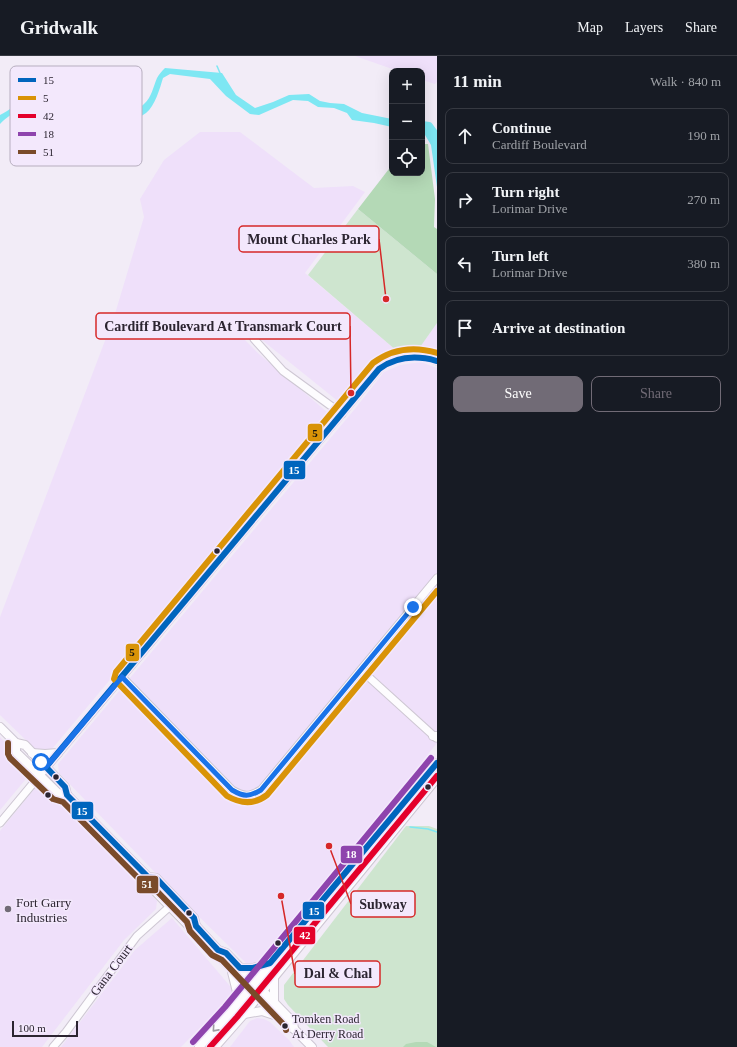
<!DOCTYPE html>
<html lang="en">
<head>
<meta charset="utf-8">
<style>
	body { margin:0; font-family:Georgia,serif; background:#242831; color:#f1f3f6 }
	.controls { position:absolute; right:12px; top:12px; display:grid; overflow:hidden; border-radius:8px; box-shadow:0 4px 16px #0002 }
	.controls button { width:36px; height:36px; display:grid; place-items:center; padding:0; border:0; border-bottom:1px solid #363941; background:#171b24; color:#f1f3f6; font:20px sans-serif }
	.scale { position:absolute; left:12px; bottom:10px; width:66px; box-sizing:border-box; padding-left:4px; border:2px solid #2c2531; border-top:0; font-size:11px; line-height:14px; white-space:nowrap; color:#2c2531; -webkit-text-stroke:3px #f3e8fc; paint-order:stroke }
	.stop { position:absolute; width:12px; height:12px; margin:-9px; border:3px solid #1a73e8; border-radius:50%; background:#fff }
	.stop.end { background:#1a73e8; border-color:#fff; box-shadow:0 1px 4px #0008 }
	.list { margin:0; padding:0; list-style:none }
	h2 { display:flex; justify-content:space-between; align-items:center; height:52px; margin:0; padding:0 16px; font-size:17px }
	h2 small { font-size:13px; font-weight:400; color:#9ea1a6 }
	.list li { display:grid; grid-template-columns:26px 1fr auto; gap:12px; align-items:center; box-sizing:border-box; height:56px; margin:0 8px 8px; padding:0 8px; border:1px solid #363941; border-radius:8px }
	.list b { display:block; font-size:15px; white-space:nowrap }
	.list p { margin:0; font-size:13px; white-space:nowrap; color:#9ea1a6 }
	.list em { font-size:13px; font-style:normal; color:#9ea1a6 }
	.actions { display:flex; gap:8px; padding:12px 16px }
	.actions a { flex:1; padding:9px 0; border:1px solid #716b76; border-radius:8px; text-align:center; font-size:14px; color:#716b76 }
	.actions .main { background:#716b76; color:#fff }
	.icon { flex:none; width:22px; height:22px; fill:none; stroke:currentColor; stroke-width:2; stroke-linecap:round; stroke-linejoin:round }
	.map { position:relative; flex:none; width:437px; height:991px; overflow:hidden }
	header { display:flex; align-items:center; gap:24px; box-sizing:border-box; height:56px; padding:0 20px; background:#171b24; border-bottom:1px solid #363941 }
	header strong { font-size:19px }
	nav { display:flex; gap:22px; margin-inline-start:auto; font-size:14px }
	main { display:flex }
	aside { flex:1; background:#171b24 }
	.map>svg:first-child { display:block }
</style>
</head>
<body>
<header>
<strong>Gridwalk</strong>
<nav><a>Map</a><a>Layers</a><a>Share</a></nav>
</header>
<main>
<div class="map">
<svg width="437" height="991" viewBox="0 0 437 991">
	<rect width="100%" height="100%" fill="#f2ecf7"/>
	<!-- built -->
	<g fill="#efe0fa">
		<polygon points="355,0 437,0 437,26 435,28 422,24 422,15 398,15"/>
		<polygon points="200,76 240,76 314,132 353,130 365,136 305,217 397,295 376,305 339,346 257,280 258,263 252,258 244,258 232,271 259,298 327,356 319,372 298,399 155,570 52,693 43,695 34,692 0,659 0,561 114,261 144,161 140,143 164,104"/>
		<polygon points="437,267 437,298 418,294"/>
		<polygon points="421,306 437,312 437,687 259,907 247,908 173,835 59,717 58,708 354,354 384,316 400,309"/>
		<polygon points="0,681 9,691 12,696 30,718 0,754"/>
		<polygon points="36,731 47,731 157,845 156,853 124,884 42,991 0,991 0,775"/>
		<polygon points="172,862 235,936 181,991 61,991 135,894"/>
		<polygon points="257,962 264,963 270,966 289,984 294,991 230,991 250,965"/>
	</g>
	<!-- green -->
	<g fill="#cee5cf">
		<polygon points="358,153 437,218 437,267 418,294 397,295 308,219"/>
		<polygon points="406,770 429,770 437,773 437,991 328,991 288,949 284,943 284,929"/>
	</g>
	<!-- forest -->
	<g fill="#b4d9b6">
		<polygon points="422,88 428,88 435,143 434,171 437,173 437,218 358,153 392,109 392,117 422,117"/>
		<polygon points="416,986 427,986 436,991 403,991 406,988"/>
	</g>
	<!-- water -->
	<g fill="#7ee7f3">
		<path d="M48,11C57,11 70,11 78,16C93,24 95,44 109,53C112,55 118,55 121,55C131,57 137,55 144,48C152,41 153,31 157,22C159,18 162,15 165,12L222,17L236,39L255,52L273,46L289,39L309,38L320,45L330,47L344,48L362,57L392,63V71L374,67L352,64L347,57L334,52L318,51L308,45L293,44L259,59L250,58L226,40L210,23L170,18L163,22C160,32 155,50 146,57C129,70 108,62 94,48C90,44 91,39 88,35C81,23 66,14 52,16C47,17 37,22 34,27C32,29 33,33 31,36C28,41 23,48 18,53C12,59 5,62 0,68V59C22,49 20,34 35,19C38,16 44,13 48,11Z"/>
		<polygon points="422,65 432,71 437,81 437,131 431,89 425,79 422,77"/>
	</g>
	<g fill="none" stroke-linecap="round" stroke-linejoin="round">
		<!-- stream -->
		<g stroke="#7ee7f3" stroke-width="1.5">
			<polyline points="217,10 220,17"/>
			<polyline points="410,771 428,773 437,776"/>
		</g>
		<!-- river -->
		<polyline stroke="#7ee7f3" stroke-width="8" points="422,69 429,70 437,81"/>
		<!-- minor casing -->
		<g stroke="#cec7d3" stroke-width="9">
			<g id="minor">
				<polyline points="250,269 254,283 283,315 342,358"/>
				<polyline points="361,614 436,682"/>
				<path d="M122,621L232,734C244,741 249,741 261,734L437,522"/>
				<path d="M0,767L379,313C396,299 417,298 437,305"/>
				<polyline points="53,991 66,976 131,888 137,880 177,844"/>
			</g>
		</g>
		<!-- major casing -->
		<g stroke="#cec7d3" stroke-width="10">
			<g id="major">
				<polyline points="0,671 16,687 25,689 65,731 67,739"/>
				<polyline points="433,680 437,680"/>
				<polyline points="16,687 16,696 58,737 67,739 148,821 156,822 194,862 196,870 218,894 226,897 293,966 294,973"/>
				<polyline points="32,697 45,698 58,697"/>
				<polyline points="148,821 148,828 188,869 196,870"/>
				<polyline points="218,894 220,901 288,970 294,973 312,991"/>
				<polyline points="240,912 253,912 269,908"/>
				<polyline points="232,916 237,936 234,949"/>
				<polyline points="274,921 274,946"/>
				<polyline points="244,958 262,955 274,959"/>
				<polyline points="199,991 231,956 437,707"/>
				<polyline points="215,991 244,958 437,722"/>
			</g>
		</g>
		<!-- minor -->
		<use href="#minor" stroke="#fdfcfe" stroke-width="7"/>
		<!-- major -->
		<use href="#major" stroke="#fdfcfe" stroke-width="8"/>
		<!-- bus-1 casing -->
		<g stroke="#f3e8fc" stroke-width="9">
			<path id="bus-1" d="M437,305C416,299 397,300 379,313L46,711L65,731L67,739L148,821L156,822L194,862L196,870L218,894L226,897L240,912H253L270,907L437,707"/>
		</g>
		<!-- bus-2 casing -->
		<g stroke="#f3e8fc" stroke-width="9">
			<path id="bus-2" d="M437,297C414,290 392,293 373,307L116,616L114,623L227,740C241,748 254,749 267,739L437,535"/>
		</g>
		<!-- bus-3 casing -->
		<g stroke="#f3e8fc" stroke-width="9">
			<polyline id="bus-3" points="210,991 237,961 437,720"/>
		</g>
		<!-- bus-4 casing -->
		<g stroke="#f3e8fc" stroke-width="9">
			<polyline id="bus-4" points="193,986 225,951 431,702"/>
		</g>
		<!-- bus-5 casing -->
		<g stroke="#f3e8fc" stroke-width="9">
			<polyline id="bus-5" points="8,687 8,698 10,702 53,743 63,746 143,827 152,830 187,866 190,875 212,899 222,904 285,970 286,974"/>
		</g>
		<!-- bus-1 -->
		<use href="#bus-1" stroke="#0065bd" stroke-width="6"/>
		<!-- bus-2 -->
		<use href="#bus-2" stroke="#d99307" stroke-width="6"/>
		<!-- bus-3 -->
		<use href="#bus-3" stroke="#e4002b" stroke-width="6"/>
		<!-- bus-4 -->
		<use href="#bus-4" stroke="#8e44ad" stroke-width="6"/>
		<!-- bus-5 -->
		<use href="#bus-5" stroke="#7a4b2a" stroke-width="6"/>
	</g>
	<!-- one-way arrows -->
	<defs><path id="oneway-chevron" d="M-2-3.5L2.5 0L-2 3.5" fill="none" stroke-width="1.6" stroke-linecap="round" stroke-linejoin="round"/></defs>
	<use stroke="#9f9ba2" href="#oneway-chevron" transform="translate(215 973) rotate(132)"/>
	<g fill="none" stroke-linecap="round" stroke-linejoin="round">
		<!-- route -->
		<path stroke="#1a73e8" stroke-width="5" d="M41,706L46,711L122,621L232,734C244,741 249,741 261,734L413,551"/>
	</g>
	<!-- markers -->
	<g fill="#2c2531" stroke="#f3e8fc" stroke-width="1.5">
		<circle cx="217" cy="495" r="3.5"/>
		<circle cx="56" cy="721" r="3.5"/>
		<circle cx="428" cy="731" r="3.5"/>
		<circle cx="48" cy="739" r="3.5"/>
		<circle cx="189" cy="857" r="3.5"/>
		<circle cx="278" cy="887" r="3.5"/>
		<circle cx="285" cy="970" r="3.5"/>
	</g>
	<circle fill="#716b76" stroke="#f3e8fc" stroke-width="1.5" cx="8" cy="853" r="4"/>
	<g text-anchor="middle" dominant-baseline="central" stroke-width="3" stroke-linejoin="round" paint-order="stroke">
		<!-- bus labels -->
		<g font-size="12" fill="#2c2531" stroke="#f3e8fc" text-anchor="start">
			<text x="292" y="963">Tomken Road<tspan x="292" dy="15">At Derry Road</tspan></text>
		</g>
		<!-- poi labels -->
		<g font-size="13" fill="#2c2531" stroke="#f3e8fc" text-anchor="start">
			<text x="16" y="846">Fort Garry<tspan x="16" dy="15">Industries</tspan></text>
		</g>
		<!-- street labels -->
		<g font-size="13" fill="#2c2531" stroke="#f3e8fc">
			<text transform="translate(111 914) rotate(-53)">Gana Court</text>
		</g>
	</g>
	<!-- legend -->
	<rect x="10" y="10" width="132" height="100" rx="6" fill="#f3e8fc" stroke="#b7aebf" stroke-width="1"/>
	<rect x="18" y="22" width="18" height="4" fill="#0065bd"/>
	<rect x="18" y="40" width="18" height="4" fill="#d99307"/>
	<rect x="18" y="58" width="18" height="4" fill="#e4002b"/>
	<rect x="18" y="76" width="18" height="4" fill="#8e44ad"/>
	<rect x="18" y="94" width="18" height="4" fill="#7a4b2a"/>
	<g font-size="11" fill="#2c2531">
		<text x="43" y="28">15</text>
		<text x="43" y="46">5</text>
		<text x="43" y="64">42</text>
		<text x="43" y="82">18</text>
		<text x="43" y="100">51</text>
	</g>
	<!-- callouts -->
	<path fill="none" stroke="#d62828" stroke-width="1.5" d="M386 243L379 183M351 337L350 270M329 790L351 848M281 840L295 918"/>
	<g fill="#d62828" stroke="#f3e8fc" stroke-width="1.5">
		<circle cx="386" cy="243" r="4"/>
		<circle cx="351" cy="337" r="4"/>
		<circle cx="329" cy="790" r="4"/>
		<circle cx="281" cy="840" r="4"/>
	</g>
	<g fill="#f3e8fc" stroke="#d62828" stroke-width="1.5">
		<rect x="239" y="170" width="140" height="26" rx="4"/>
		<rect x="96" y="257" width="254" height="26" rx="4"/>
		<rect x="351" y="835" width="64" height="26" rx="4"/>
		<rect x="295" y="905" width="85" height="26" rx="4"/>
	</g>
	<g font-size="14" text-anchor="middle" font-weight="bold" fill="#2c2531">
		<text x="309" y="188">Mount Charles Park</text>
		<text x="223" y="275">Cardiff Boulevard At Transmark Court</text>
		<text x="383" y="853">Subway</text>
		<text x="338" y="922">Dal &amp; Chal</text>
	</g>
	<g stroke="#f3e8fc" stroke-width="1.5">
		<rect x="307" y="367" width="16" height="19" rx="4" fill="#d99307"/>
		<rect x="283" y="404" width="23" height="20" rx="4" fill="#0065bd"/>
		<rect x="125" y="587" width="15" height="19" rx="4" fill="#d99307"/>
		<rect x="71" y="745" width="23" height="19" rx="4" fill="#0065bd"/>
		<rect x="340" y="789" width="23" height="19" rx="4" fill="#8e44ad"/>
		<rect x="136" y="819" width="23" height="19" rx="4" fill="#7a4b2a"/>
		<rect x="302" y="845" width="23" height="19" rx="4" fill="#0065bd"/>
		<rect x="293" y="870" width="23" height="19" rx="4" fill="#e4002b"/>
	</g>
	<g font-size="11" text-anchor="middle" font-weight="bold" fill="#fff">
		<text x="294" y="418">15</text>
		<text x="82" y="759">15</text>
		<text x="351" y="802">18</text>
		<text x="147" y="832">51</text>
		<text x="314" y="859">15</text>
		<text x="305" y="883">42</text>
	</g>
	<g font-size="11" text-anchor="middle" font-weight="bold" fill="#111">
		<text x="315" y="381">5</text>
		<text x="132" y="600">5</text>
	</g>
</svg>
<div class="controls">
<button>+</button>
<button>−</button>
<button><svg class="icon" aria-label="locate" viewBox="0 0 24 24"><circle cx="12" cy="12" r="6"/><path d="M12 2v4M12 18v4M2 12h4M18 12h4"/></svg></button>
</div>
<div class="scale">100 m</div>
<div class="stop" style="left:41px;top:706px"></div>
<div class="stop end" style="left:413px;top:551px"></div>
</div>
<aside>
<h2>11 min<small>Walk · 840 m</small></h2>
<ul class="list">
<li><svg class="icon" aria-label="ahead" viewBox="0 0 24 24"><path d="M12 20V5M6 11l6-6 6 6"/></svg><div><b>Continue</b><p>Cardiff Boulevard</p></div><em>190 m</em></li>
<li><svg class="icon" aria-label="right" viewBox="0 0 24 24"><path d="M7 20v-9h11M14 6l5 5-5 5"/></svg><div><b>Turn right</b><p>Lorimar Drive</p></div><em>270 m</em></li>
<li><svg class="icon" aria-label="left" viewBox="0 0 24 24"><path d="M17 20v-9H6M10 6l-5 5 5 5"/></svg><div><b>Turn left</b><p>Lorimar Drive</p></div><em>380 m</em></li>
<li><svg class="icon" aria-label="arrive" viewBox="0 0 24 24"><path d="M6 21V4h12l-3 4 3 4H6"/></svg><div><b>Arrive at destination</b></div></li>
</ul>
<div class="actions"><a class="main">Save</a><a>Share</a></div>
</aside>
</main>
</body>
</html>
